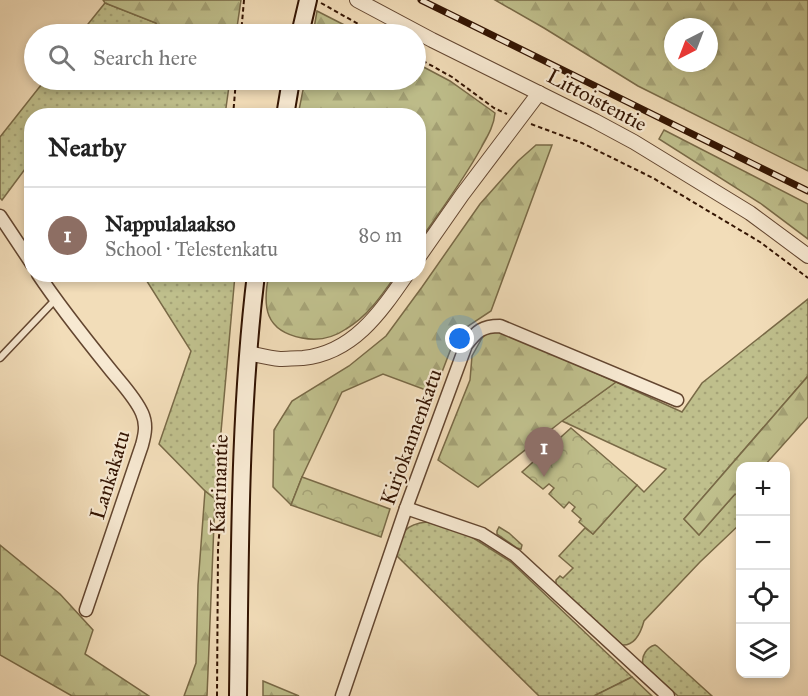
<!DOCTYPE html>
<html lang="en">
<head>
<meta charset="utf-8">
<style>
	body { margin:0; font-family:"IM FELL Great Primer",serif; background:#f2f2f2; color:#222 }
	.controls { position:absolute; right:18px; bottom:18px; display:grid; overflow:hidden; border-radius:12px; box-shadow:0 3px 9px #0003 }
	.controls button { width:54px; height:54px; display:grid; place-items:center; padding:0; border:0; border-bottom:2px solid #e0e0e0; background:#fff; color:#222; font:30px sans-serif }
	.compass { position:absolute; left:664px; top:18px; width:54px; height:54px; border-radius:50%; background:#fff; box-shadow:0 3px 9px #0003; rotate:222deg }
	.you { position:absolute; left:460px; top:339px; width:21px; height:21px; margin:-15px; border:4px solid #fff; border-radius:50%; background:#1a73e8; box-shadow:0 0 0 9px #1a73e833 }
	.badge { display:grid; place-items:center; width:39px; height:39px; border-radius:50%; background:#db2777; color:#fff; font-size:20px; font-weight:700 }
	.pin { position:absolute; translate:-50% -50px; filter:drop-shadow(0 2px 3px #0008) }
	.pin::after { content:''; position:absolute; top:32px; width:21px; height:18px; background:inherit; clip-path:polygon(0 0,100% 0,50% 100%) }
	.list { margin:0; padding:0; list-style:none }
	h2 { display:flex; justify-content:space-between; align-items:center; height:78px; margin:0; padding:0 24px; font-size:26px }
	h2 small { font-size:20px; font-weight:400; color:#767676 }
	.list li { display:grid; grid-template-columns:39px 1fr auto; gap:18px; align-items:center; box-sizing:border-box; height:96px; padding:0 24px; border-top:2px solid #e0e0e0 }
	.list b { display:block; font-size:22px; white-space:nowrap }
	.list p { margin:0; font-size:20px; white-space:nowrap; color:#767676 }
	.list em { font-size:20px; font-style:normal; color:#767676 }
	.icon { flex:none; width:33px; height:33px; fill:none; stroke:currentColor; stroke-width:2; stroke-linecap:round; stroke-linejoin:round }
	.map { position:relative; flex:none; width:808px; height:696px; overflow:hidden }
	.search { position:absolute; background:#fff; box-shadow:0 3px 9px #0003; left:24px; top:24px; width:402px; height:66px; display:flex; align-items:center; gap:15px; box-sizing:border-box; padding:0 21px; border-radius:33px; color:#767676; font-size:22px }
	.panel { position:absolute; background:#fff; box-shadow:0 3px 9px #0003; left:24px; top:108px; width:402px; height:174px; border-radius:24px }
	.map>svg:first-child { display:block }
</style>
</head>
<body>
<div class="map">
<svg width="808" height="696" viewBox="0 0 808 696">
	<defs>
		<pattern id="grass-dots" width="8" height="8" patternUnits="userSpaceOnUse" patternTransform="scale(1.5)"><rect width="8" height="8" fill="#bfbf8c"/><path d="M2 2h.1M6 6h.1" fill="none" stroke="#a5a377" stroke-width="1.8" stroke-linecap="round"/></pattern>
		<pattern id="forest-firs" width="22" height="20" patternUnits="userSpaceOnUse" patternTransform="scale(1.5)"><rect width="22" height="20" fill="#bfbf8c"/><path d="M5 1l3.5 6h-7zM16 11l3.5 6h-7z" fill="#a5a377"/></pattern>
		<pattern id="park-crowns" width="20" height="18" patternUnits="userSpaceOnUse" patternTransform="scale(1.5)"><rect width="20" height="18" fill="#bfbf8c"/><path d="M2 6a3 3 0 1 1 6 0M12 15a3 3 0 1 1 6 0" fill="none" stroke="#a5a377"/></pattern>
	</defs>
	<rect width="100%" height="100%" fill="#f2ddb9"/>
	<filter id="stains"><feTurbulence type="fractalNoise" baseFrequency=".00333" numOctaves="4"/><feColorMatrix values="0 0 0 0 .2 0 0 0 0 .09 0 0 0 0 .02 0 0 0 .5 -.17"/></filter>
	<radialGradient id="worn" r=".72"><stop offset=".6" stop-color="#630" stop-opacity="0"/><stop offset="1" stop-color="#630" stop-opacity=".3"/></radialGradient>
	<!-- grass -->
	<g fill="url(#grass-dots)" stroke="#796a47" stroke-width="1.5">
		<polygon points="105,3 156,23 160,34 80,34"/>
		<polygon points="45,80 210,80 229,86 225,115 32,116 31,161 2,200 0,198 0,137"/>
		<polygon points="143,275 235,275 215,499 205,491 159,444 191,351"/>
		<path d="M808,299V376L684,519L699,535L735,494L738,495L740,506V524L700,562L644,621C641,632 635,646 622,645L556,584V580L560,576L563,578L573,568L559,556L585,528L593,534L637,485L644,492L666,469L562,421L616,382L682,412L702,383Z"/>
		<path d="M427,522L467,534L511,562L632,677L594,696H539L394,553C401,534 404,524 427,522Z"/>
		<polygon points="499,527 509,533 522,545 521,549 517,548 497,534 497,531"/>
		<path d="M655,645L657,646L712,696H678L643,664C641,656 647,647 655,645Z"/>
	</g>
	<!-- forest -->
	<g fill="url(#forest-firs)" stroke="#796a47" stroke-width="1.5" fill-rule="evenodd">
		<polygon points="103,0 241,0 236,34 160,34 156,23 105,3"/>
		<path d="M495,0H808V171L638,86L544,28ZM673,27H709V63H673Z"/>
		<polygon points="317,11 362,34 313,34"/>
		<path d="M416,63L450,81L495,113C494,126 487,137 481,148C463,181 440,211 419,242L418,116L298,115L305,80H416Z"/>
		<polygon points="664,130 808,204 808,239 760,203 659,139"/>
		<polygon points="536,145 552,145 491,311 465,328 455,338 434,393 383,374 342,392 302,477 291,505 273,487 274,430 292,401 349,366 386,336 422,287 480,204 518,161"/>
		<path d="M269,274H396V275C382,295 368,316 346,329C333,338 318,341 302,338C265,331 262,307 269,274Z"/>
		<polygon points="488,331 501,331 616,382 562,421 478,487 438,460 470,380 472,356 482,338"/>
		<polygon points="808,376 808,417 764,466 740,466 740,493 738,495 735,494 699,535 684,519"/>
		<polygon points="205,491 215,499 207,696 184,696 196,663 198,585"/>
		<polygon points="0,545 60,594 93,630 85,654 149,696 72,696 0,655"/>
		<polygon points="632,677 652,696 594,696"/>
		<polygon points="263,681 299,696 263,696"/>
	</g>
	<!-- park -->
	<g fill="url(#park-crowns)" stroke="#796a47" stroke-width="1.5">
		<polygon points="571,428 637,485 593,534 579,522 581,519 572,511 575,507 569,502 564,508 549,494 554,488 549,484 543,489 522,472"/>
		<polygon points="302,477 390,509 381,537 291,505"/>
	</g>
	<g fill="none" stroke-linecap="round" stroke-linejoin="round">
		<!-- service casing -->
		<g stroke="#634630" stroke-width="9">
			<polyline id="service" points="0,358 55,300"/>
		</g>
		<!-- minor casing -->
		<g stroke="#634630" stroke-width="15">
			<g id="minor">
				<polyline points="0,216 32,264"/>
				<path d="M38,274C60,307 84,337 109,368C120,382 135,397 142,413C147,424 145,434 142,445L86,610"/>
				<polyline points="406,508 482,534 515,555 668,696"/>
				<path d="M342,696L406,508L466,345C477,331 482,326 500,326L677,400"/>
			</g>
		</g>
		<!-- tertiary casing -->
		<g stroke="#634630" stroke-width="16">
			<g id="tertiary">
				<polyline points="357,0 432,40 595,121 634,142 750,213 808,256"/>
				<polyline points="418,258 462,195 539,93"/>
				<path d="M248,353C258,355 269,358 280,359C287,359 295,358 303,358C353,353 380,313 407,274"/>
			</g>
		</g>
		<!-- secondary casing -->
		<g stroke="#331402" stroke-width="20">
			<g id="secondary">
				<polyline points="300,34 308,0"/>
				<polyline points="285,116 291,80"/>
				<path d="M238,696C240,555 239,414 256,274"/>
			</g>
		</g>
		<!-- path -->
		<g stroke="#331402" stroke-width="2" stroke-dasharray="4.5 3" stroke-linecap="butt">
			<polyline points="321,3 376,34"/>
			<polyline points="241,34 244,0"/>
			<polyline points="416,57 452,77 494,108 507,114"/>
			<polyline points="233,116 236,80"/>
			<polyline points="531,124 582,143 653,178 760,242 808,278"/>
			<polyline points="217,696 218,547 225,475"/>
		</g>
		<!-- service -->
		<use href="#service" stroke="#f7e9d2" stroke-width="6"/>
		<!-- minor -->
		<use href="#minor" stroke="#f7e9d2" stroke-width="12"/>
		<!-- tertiary -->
		<use href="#tertiary" stroke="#f7e9d2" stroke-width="14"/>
		<!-- secondary -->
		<use href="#secondary" stroke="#f7e9d2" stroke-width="16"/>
		<!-- rail casing -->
		<g stroke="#331402" stroke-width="7">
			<polyline id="rail" points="421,0 808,191"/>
		</g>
		<!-- rail -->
		<use href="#rail" stroke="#f7e9d2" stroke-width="4.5" stroke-dasharray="14" stroke-linecap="butt"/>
	</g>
	<g text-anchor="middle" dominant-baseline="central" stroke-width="4.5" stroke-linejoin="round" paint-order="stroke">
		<!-- street labels -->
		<g font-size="21" fill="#331402" stroke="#f7e9d2">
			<text transform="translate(597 100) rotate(28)">Littoistentie</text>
			<text transform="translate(411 437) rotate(-70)">Kirjokannenkatu</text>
			<text transform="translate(110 475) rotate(-73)">Lankakatu</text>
			<text transform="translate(219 484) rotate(-88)">Kaarinantie</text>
		</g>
	</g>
	<rect width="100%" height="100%" filter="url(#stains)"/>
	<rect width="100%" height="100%" fill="url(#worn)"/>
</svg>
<div class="controls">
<button>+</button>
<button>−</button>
<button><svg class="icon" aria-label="locate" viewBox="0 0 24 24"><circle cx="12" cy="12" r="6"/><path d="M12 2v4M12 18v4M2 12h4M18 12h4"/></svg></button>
<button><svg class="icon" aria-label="layers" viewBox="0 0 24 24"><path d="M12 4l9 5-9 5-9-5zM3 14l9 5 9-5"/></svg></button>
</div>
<svg class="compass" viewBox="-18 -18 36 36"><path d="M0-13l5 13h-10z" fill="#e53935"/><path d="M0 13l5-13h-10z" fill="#767676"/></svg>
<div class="you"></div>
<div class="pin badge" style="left:544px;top:477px;background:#8d6e63">1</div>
<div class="search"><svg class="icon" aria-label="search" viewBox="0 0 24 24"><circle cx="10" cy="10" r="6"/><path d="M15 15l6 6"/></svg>Search here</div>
<section class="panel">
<h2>Nearby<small></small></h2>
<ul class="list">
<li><span class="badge" style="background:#8d6e63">1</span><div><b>Nappulalaakso</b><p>School · Telestenkatu</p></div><em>80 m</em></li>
</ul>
</section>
</div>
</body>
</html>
